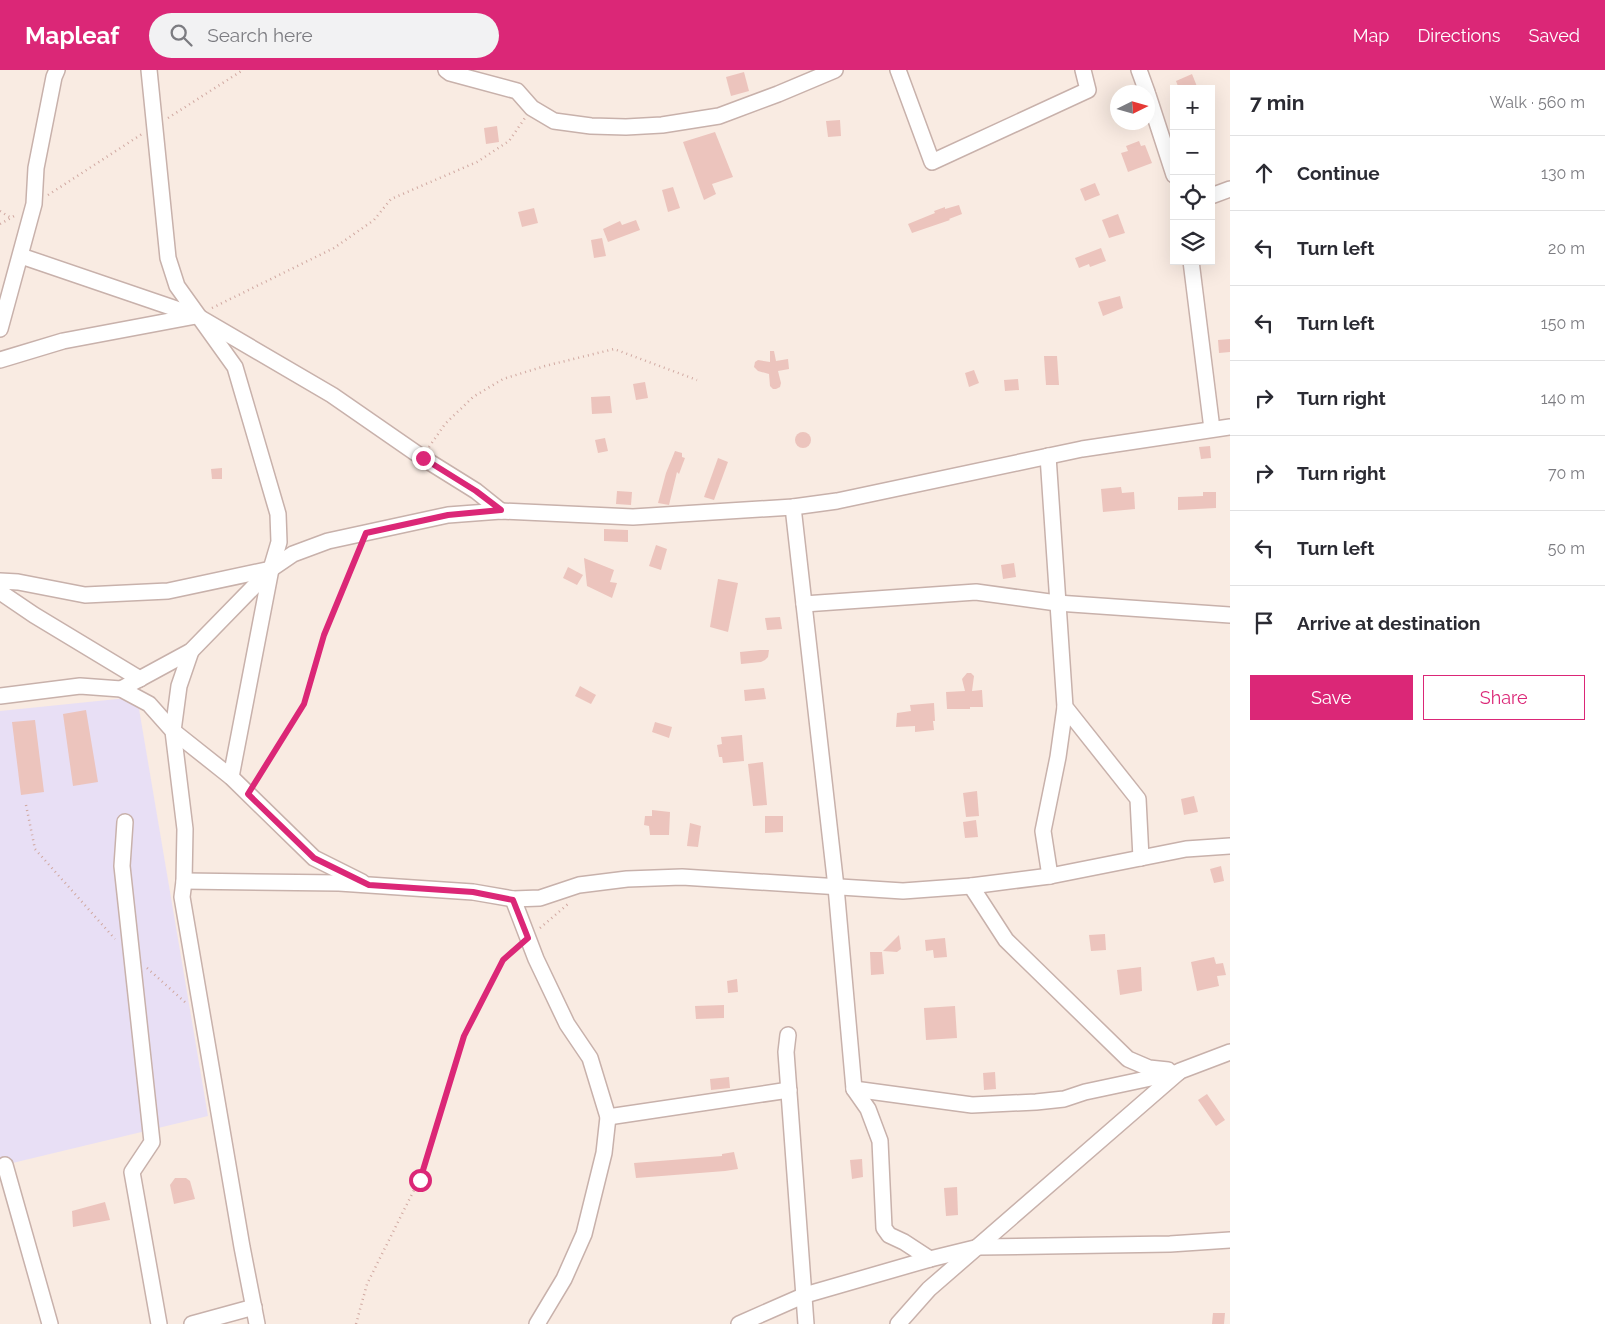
<!DOCTYPE html>
<html lang="en">
<head>
<meta charset="utf-8">
<style>
	body { margin:0; font-family:Raleway,sans-serif; background:#f2f2f3; color:#2b2b33 }
	.controls { position:absolute; right:15px; top:15px; display:grid; overflow:hidden; border-radius:0px; box-shadow:0 5px 20px #0002 }
	.controls button { width:45px; height:45px; display:grid; place-items:center; padding:0; border:0; border-bottom:1px solid #e1e1e2; background:#fff; color:#2b2b33; font:25px sans-serif }
	.compass { position:absolute; left:1110px; top:15px; width:45px; height:45px; border-radius:50%; background:#fff; box-shadow:0 5px 20px #0002; rotate:85deg }
	.stop { position:absolute; width:15px; height:15px; margin:-11px; border:4px solid #db2777; border-radius:50%; background:#fff }
	.stop.end { background:#db2777; border-color:#fff; box-shadow:0 1px 5px #0008 }
	.list { margin:0; padding:0; list-style:none }
	h2 { display:flex; justify-content:space-between; align-items:center; height:65px; margin:0; padding:0 20px; font-size:21px }
	h2 small { font-size:16px; font-weight:400; color:#7c7c81 }
	.list li { display:grid; grid-template-columns:32px 1fr auto; gap:15px; align-items:center; box-sizing:border-box; height:75px; padding:0 20px; border-top:1px solid #e1e1e2 }
	.list b { display:block; font-size:19px; white-space:nowrap }
	.list em { font-size:16px; font-style:normal; color:#7c7c81 }
	.actions { display:flex; gap:10px; padding:15px 20px }
	.actions a { flex:1; padding:11px 0; border:1px solid #db2777; border-radius:0px; text-align:center; font-size:18px; color:#db2777 }
	.actions .main { background:#db2777; color:#fff }
	.icon { flex:none; width:28px; height:28px; fill:none; stroke:currentColor; stroke-width:2; stroke-linecap:round; stroke-linejoin:round }
	.map { position:relative; flex:none; width:1230px; height:1254px; overflow:hidden }
	header { display:flex; align-items:center; gap:30px; box-sizing:border-box; height:70px; padding:0 25px; background:#db2777; color:#fff }
	header strong { font-size:24px }
	nav { display:flex; gap:28px; margin-inline-start:auto; font-size:18px }
	.search { width:350px; height:45px; background:#f2f2f3; display:flex; align-items:center; gap:12px; box-sizing:border-box; padding:0 18px; border-radius:28px; color:#7c7c81; font-size:19px }
	main { display:flex }
	aside { flex:1; background:#fff }
	.map>svg:first-child { display:block }
</style>
</head>
<body>
<header>
<strong>Mapleaf</strong>
<div class="search"><svg class="icon" aria-label="search" viewBox="0 0 24 24"><circle cx="10" cy="10" r="6"/><path d="M15 15l6 6"/></svg>Search here</div>
<nav><a>Map</a><a>Directions</a><a>Saved</a></nav>
</header>
<main>
<div class="map">
<svg width="1230" height="1254" viewBox="0 0 1230 1254">
	<rect width="100%" height="100%" fill="#f9ebe2"/>
	<!-- education -->
	<polygon fill="#e8dff5" points="137,627 208,1046 0,1096 0,641"/>
	<!-- building -->
	<g fill="#ecc4bd">
		<polygon points="744,2 749,21 731,26 726,7"/>
		<polygon points="1192,4 1198,19 1179,19 1176,11"/>
		<polygon points="840,50 841,66 828,67 826,51"/>
		<polygon points="497,56 499,72 486,74 484,58"/>
		<polygon points="715,62 733,107 712,114 716,124 704,130 683,72"/>
		<polygon points="1139,71 1141,76 1145,75 1152,93 1128,102 1121,83 1128,81 1126,76"/>
		<polygon points="1095,113 1100,125 1085,131 1080,119"/>
		<polygon points="673,117 680,138 668,142 662,120"/>
		<polygon points="959,135 962,144 949,149 950,150 912,163 908,154 935,143 934,141 945,137 945,139"/>
		<polygon points="534,138 538,153 522,157 518,142"/>
		<polygon points="1118,144 1125,163 1109,168 1102,150"/>
		<polygon points="636,150 640,160 608,172 603,159 620,151 622,155"/>
		<polygon points="602,168 606,186 594,188 591,170"/>
		<polygon points="1101,178 1106,191 1090,197 1089,194 1079,198 1075,188"/>
		<polygon points="1120,226 1123,238 1103,246 1098,232"/>
		<polygon points="1230,269 1230,282 1219,283 1218,270"/>
		<polygon points="770,281 774,281 776,291 788,289 789,299 778,301 781,313 780,317 776,319 773,319 770,316 769,304 758,301 754,297 755,292 758,290 770,292"/>
		<polygon points="1044,286 1057,286 1059,315 1046,315"/>
		<polygon points="974,300 979,313 969,317 965,303"/>
		<polygon points="1018,309 1019,320 1005,321 1004,310"/>
		<polygon points="645,312 648,328 636,330 633,314"/>
		<polygon points="610,326 612,343 592,344 591,327"/>
		<circle cx="803" cy="370" r="8"/>
		<polygon points="605,368 608,381 598,383 595,370"/>
		<polygon points="1210,376 1211,388 1201,389 1199,377"/>
		<polygon points="675,381 682,383 682,387 685,388 679,404 677,402 669,435 658,433 666,403"/>
		<polygon points="718,388 728,392 714,430 704,427"/>
		<polygon points="222,398 222,409 212,409 211,399"/>
		<polygon points="1121,417 1122,423 1134,422 1135,439 1103,442 1101,419"/>
		<polygon points="617,421 632,422 631,435 616,434"/>
		<polygon points="1203,422 1216,422 1216,438 1178,440 1178,427 1203,426"/>
		<polygon points="604,459 628,460 628,472 604,471"/>
		<polygon points="656,475 667,479 661,500 649,496"/>
		<polygon points="584,488 614,500 610,512 617,513 612,528 587,516"/>
		<polygon points="1014,493 1016,507 1003,509 1001,495"/>
		<polygon points="568,497 583,505 577,515 563,508"/>
		<polygon points="718,509 738,513 728,562 710,557"/>
		<polygon points="780,547 782,559 767,560 765,548"/>
		<polygon points="760,580 769,580 768,587 765,590 761,592 741,594 740,582"/>
		<polygon points="967,603 971,603 974,606 972,621 982,620 983,637 970,637 970,639 947,639 946,622 965,621 962,609"/>
		<polygon points="580,616 596,625 591,634 575,626"/>
		<polygon points="764,618 766,629 745,631 744,620"/>
		<polygon points="934,633 935,651 933,651 934,660 915,662 915,656 896,657 897,643 911,641 910,635"/>
		<polygon points="86,640 98,712 73,716 63,644"/>
		<polygon points="35,650 44,722 21,725 12,652"/>
		<polygon points="655,652 672,657 669,668 652,662"/>
		<polygon points="742,665 744,691 723,693 722,687 719,687 717,675 722,674 721,667"/>
		<polygon points="763,692 767,735 753,736 748,694"/>
		<polygon points="977,721 979,746 966,747 963,723"/>
		<polygon points="1194,726 1198,742 1184,745 1181,729"/>
		<polygon points="652,740 670,742 669,765 650,765 649,756 644,755 645,746 652,746"/>
		<polygon points="765,746 783,746 783,762 765,763"/>
		<polygon points="976,750 978,767 965,768 963,752"/>
		<polygon points="690,753 701,756 698,777 687,776"/>
		<polygon points="1221,796 1224,811 1214,813 1210,799"/>
		<polygon points="1105,864 1106,880 1091,881 1089,865"/>
		<polygon points="899,865 901,879 897,882 883,881"/>
		<polygon points="945,868 947,887 934,888 933,880 926,881 925,870"/>
		<polygon points="870,882 882,882 884,904 871,905"/>
		<polygon points="1214,887 1216,894 1223,893 1226,905 1217,906 1219,916 1197,921 1191,892"/>
		<polygon points="1141,897 1142,921 1120,925 1117,900"/>
		<polygon points="737,909 738,922 728,923 727,911"/>
		<polygon points="724,935 724,948 696,949 695,936"/>
		<polygon points="955,936 957,968 926,970 924,938"/>
		<polygon points="995,1002 996,1019 984,1020 983,1003"/>
		<polygon points="729,1007 730,1018 711,1020 710,1009"/>
		<polygon points="1207,1024 1225,1050 1216,1056 1198,1030"/>
		<polygon points="734,1082 738,1099 725,1101 636,1108 634,1093 722,1086 722,1084"/>
		<polygon points="862,1089 863,1107 852,1109 850,1090"/>
		<polygon points="175,1108 186,1108 190,1111 195,1129 174,1134 170,1115"/>
		<polygon points="957,1117 958,1145 946,1146 944,1118"/>
		<polygon points="105,1132 110,1150 73,1157 72,1141"/>
		<polygon points="1213,1243 1225,1243 1224,1254 1212,1254"/>
	</g>
	<g fill="none" stroke-linecap="round" stroke-linejoin="round">
		<!-- street casing -->
		<g stroke="#c8b1ab" stroke-width="18">
			<g id="street">
				<polyline points="149,0 168,188 177,216 235,297 278,444 279,472 271,499 231,707"/>
				<polyline points="446,0 450,3 517,21 532,38 554,51 591,56 626,57 662,55 719,46 778,24 835,0"/>
				<polyline points="898,0 932,92 1088,20 1083,0"/>
				<polyline points="1139,0 1147,22"/>
				<polyline points="1148,25 1174,105"/>
				<polyline points="1211,126 1230,119"/>
				<polyline points="21,186 197,246 332,325 423,388 476,421 501,441"/>
				<polyline points="1191,191 1212,359"/>
				<polyline points="0,259 34,134 36,98 54,7 57,0"/>
				<polyline points="0,290 63,271 196,246"/>
				<polyline points="1048,386 1065,637 1138,729 1141,788"/>
				<polyline points="793,437 836,817 854,1019 868,1039 880,1071 884,1158 889,1165 904,1172 930,1189"/>
				<polyline points="0,511 18,512 85,525 168,521 271,499"/>
				<polyline points="0,522 34,545 140,609"/>
				<polyline points="804,534 976,522 1057,533 1230,545"/>
				<polyline points="191,581 179,616 173,661 231,707 314,788 362,812"/>
				<polyline points="121,619 191,581 271,499 293,484 328,471 448,445 501,441 633,447 793,437 837,431 1082,379 1230,357"/>
				<polyline points="0,626 80,616 121,619 149,634 173,661 185,759 184,811 182,827 242,1177 257,1254"/>
				<polyline points="125,752 122,796 152,1072 132,1102 159,1254"/>
				<polyline points="1050,806 1043,761 1058,687 1065,637"/>
				<polyline points="184,811 339,813 473,822 513,829 540,828 579,815 627,809 682,807 903,821 971,816 1050,806 1186,779 1230,776"/>
				<polyline points="971,816 1006,870 1128,989 1149,998 1168,1000"/>
				<polyline points="513,829 536,889 567,954 590,988 608,1047 604,1083 584,1164 564,1209 537,1254"/>
				<polyline points="788,965 786,982 806,1254"/>
				<polyline points="854,1019 972,1035 1036,1032 1064,1029 1085,1022 1179,1002"/>
				<polyline points="608,1047 789,1020"/>
				<polyline points="5,1095 50,1254"/>
				<polyline points="192,1254 254,1237"/>
				<polyline points="739,1254 805,1225 930,1189 979,1177 1170,1174 1230,1170"/>
				<polyline points="898,1254 929,1219 1180,1001 1230,982"/>
			</g>
		</g>
		<!-- path -->
		<g stroke="#d0a8a1" stroke-width="2.5" stroke-dasharray="1 4" stroke-linecap="butt">
			<polyline points="168,48 243,0"/>
			<polyline points="48,125 142,64"/>
			<polyline points="0,141 11,148"/>
			<polyline points="0,154 16,145"/>
			<polyline points="212,238 334,178 374,150 391,129 477,92 509,71 525,48"/>
			<polyline points="429,377 445,354 473,327 503,309 545,296 614,279 697,310"/>
			<polyline points="256,711 304,634 324,565 360,478"/>
			<polyline points="26,735 35,779 115,869"/>
			<polyline points="540,858 568,834"/>
			<polyline points="147,898 186,933"/>
			<polyline points="356,1254 367,1214 419,1110 464,966 503,890 516,878"/>
		</g>
		<!-- street -->
		<use href="#street" stroke="#fff" stroke-width="15"/>
	</g>
	<g fill="none" stroke-linecap="round" stroke-linejoin="round">
		<!-- route -->
		<polyline stroke="#db2777" stroke-width="6" points="420,1110 464,966 503,890 528,868 513,830 473,822 369,815 314,788 248,724 304,634 324,565 366,463 448,445 501,440 476,421 423,388"/>
	</g>
</svg>
<div class="controls">
<button>+</button>
<button>−</button>
<button><svg class="icon" aria-label="locate" viewBox="0 0 24 24"><circle cx="12" cy="12" r="6"/><path d="M12 2v4M12 18v4M2 12h4M18 12h4"/></svg></button>
<button><svg class="icon" aria-label="layers" viewBox="0 0 24 24"><path d="M12 4l9 5-9 5-9-5zM3 14l9 5 9-5"/></svg></button>
</div>
<svg class="compass" viewBox="-18 -18 36 36"><path d="M0-13l5 13h-10z" fill="#e53935"/><path d="M0 13l5-13h-10z" fill="#7c7c81"/></svg>
<div class="stop" style="left:420px;top:1110px"></div>
<div class="stop end" style="left:423px;top:388px"></div>
</div>
<aside>
<h2>7 min<small>Walk · 560 m</small></h2>
<ul class="list">
<li><svg class="icon" aria-label="ahead" viewBox="0 0 24 24"><path d="M12 20V5M6 11l6-6 6 6"/></svg><div><b>Continue</b></div><em>130 m</em></li>
<li><svg class="icon" aria-label="left" viewBox="0 0 24 24"><path d="M17 20v-9H6M10 6l-5 5 5 5"/></svg><div><b>Turn left</b></div><em>20 m</em></li>
<li><svg class="icon" aria-label="left" viewBox="0 0 24 24"><path d="M17 20v-9H6M10 6l-5 5 5 5"/></svg><div><b>Turn left</b></div><em>150 m</em></li>
<li><svg class="icon" aria-label="right" viewBox="0 0 24 24"><path d="M7 20v-9h11M14 6l5 5-5 5"/></svg><div><b>Turn right</b></div><em>140 m</em></li>
<li><svg class="icon" aria-label="right" viewBox="0 0 24 24"><path d="M7 20v-9h11M14 6l5 5-5 5"/></svg><div><b>Turn right</b></div><em>70 m</em></li>
<li><svg class="icon" aria-label="left" viewBox="0 0 24 24"><path d="M17 20v-9H6M10 6l-5 5 5 5"/></svg><div><b>Turn left</b></div><em>50 m</em></li>
<li><svg class="icon" aria-label="arrive" viewBox="0 0 24 24"><path d="M6 21V4h12l-3 4 3 4H6"/></svg><div><b>Arrive at destination</b></div></li>
</ul>
<div class="actions"><a class="main">Save</a><a>Share</a></div>
</aside>
</main>
</body>
</html>
